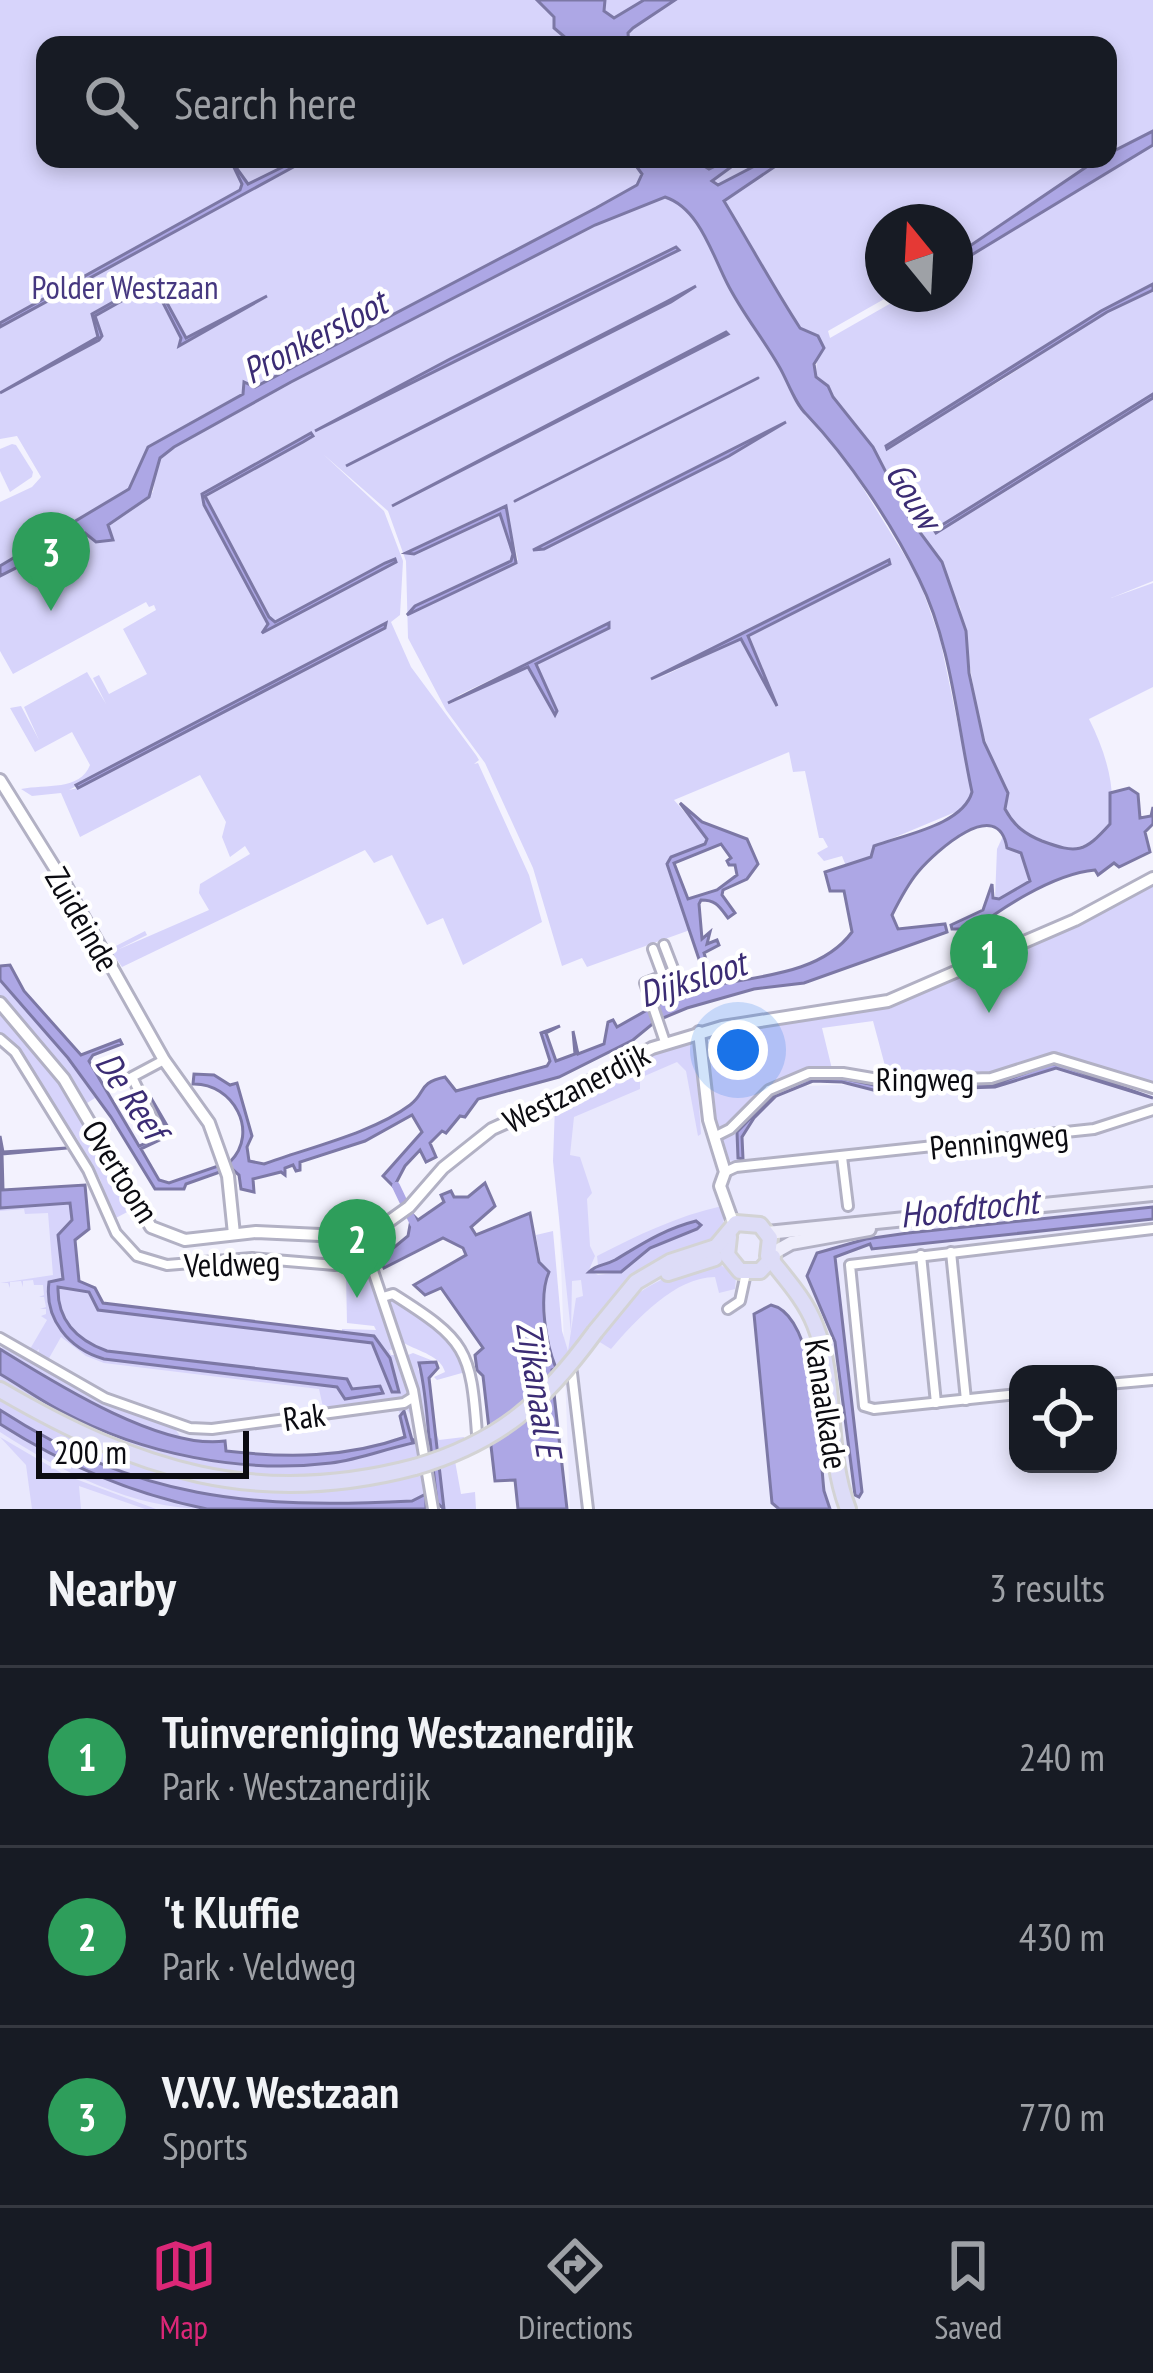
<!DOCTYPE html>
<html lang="en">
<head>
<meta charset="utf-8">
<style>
	body { margin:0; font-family:"PT Sans Narrow",sans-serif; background:#20242c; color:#f1f3f6 }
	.controls { position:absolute; right:36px; bottom:36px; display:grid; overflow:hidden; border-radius:24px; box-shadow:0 6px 18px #0003 }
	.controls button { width:108px; height:108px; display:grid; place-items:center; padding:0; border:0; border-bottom:3px solid #363941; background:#171b24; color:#f1f3f6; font:60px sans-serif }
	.compass { position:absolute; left:865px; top:204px; width:108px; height:108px; border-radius:50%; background:#171b24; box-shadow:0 6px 18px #0003; rotate:342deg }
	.scale { position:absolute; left:36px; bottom:30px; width:213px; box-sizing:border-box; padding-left:12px; border:6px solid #0b0b11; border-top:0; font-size:33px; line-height:42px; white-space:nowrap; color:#0b0b11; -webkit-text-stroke:9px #fff; paint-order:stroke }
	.you { position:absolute; left:738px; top:1050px; width:42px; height:42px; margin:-30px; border:9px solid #fff; border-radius:50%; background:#1a73e8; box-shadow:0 0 0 18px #1a73e833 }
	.badge { display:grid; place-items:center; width:78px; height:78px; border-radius:50%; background:#db2777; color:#fff; font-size:39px; font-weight:700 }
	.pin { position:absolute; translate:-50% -99px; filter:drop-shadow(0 3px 6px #0008) }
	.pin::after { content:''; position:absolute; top:63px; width:42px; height:36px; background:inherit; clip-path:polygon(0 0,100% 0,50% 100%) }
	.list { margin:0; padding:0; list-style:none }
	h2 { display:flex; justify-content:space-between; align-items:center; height:156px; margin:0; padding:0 48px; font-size:51px }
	h2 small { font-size:39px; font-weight:400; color:#9ea1a6 }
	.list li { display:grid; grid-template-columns:78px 1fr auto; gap:36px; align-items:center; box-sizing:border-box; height:180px; padding:0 48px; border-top:3px solid #363941 }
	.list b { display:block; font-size:45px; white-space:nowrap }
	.list p { margin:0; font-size:39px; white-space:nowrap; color:#9ea1a6 }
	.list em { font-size:39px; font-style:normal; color:#9ea1a6 }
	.icon { flex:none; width:66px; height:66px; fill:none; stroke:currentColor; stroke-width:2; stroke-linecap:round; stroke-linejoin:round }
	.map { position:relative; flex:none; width:1153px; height:1509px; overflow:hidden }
	.search { position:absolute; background:#171b24; box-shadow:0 6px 18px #0003; left:36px; right:36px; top:36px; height:132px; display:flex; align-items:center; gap:30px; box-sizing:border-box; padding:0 42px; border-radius:24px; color:#9ea1a6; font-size:45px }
	.sheet { height:696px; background:#171b24 }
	nav { display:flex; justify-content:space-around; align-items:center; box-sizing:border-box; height:168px; border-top:3px solid #363941; background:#171b24; font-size:33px; color:#9ea1a6 }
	nav a { display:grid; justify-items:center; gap:6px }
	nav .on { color:#db2777 }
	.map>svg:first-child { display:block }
</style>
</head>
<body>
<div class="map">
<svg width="1153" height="1509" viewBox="0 0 1153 1509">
	<rect width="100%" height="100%" fill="#f3f2fe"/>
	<!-- built -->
	<g fill="#e9e8fd" fill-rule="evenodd">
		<path d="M713,1050L776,1087L894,1083L1058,1061L1153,1089V1509H570L555,1101ZM1018,1374H1108V1464H1018Z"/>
		<polygon points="68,1202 59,1232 71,1342 96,1358 398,1393 414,1409 431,1509 0,1509 0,1208"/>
	</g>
	<!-- green -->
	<g fill="#d7d4fb" fill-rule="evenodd">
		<path d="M0,0H1153V131L1108,154V45H45V159H1099L955,256V222H883V294H893L828,331L830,338L907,294H955V265L1153,145V284L1101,311L886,446L1000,381L1107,312L1153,290V394L934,530L936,532L1153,398V581L1111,598L1153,583V687L1089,719C1106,753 1117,789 1110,824L1095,841L1067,851L1034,839L1010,818L1005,809L1007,788L993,763L979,721L960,607L925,537L893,490L873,447L833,397L828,386L816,377L817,354L772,355L807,416L835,443L918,577L940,639L972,792L965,808L874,846L872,857L846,866L842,856L824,861L817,853L828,847L823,838H819L805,771L793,772L789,752L674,800L707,838V842L667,864L690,930L587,967L582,958L562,966L533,868L485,763L446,710L408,638L406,561L388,511L323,454L384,511L403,561L400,615L391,622L411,667L476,755L479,760L474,764L478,763L529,875L542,922L463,965L443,918L427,925L392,855L374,863L365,850L122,967L110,949L145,931L147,935L117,950L209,910L199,893L200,884L250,854L245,846L230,857L222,837L226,822L200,775L80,837L61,793L32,796L21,789C46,784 80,791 90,765L72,732L35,752L10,708L21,706L39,740L24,707L87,672L106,704L93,678L99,675L109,694L147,674L123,629L156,610L154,605L149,607L146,602L13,674L0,651V576L85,533L99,542L111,541L108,525L153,492L157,464L165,453L267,394L245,383L244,394L163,439L129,489L0,566V502L32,487L41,477L17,436L0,439ZM786,424L534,551L663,483ZM301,437L303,442L205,496L273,623L385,563L396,562L262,633L268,624L204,505L202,494ZM506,509L518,560L414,613L511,561L513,554L501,514L414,554L406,552L481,516ZM889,561L747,636L758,663L741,639L653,681ZM609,623V628L535,665L557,713L529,667L449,704L459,695ZM382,625L387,627L78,788L69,790Z"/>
		<polygon points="12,444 16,445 33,472 32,477 10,492 0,471 0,449"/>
		<polygon points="1003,836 1021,852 1030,881 1007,897 995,899 997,849"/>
		<path d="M1153,883V1087L1053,1056L987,1076L884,1079L835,1070L888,1077L873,1021L822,1028L832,1069C804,1072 778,1077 758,1097C745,1109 737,1123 722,1132L715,1127L707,1050L717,1034L882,1008L1083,921Z"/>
		<polygon points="0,980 68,1058 95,1098 84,1105 42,1043 0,999"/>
		<polygon points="0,1011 70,1095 131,1210 114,1219 100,1179 76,1137 63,1127 13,1049 0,1038"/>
		<path d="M684,1039L695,1047L701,1134L698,1136L686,1071L677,1062L640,1078V1089L574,1117L570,1155L580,1157L592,1193L587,1199L590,1246L595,1256L589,1270L598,1275L620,1272L650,1248L693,1231L696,1221L663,1231L611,1263L598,1265L597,1256C638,1235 677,1216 722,1206L724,1226L713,1243L666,1261L553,1375C556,1363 547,1356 547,1341C546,1305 542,1270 536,1235L553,1231L562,1331L568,1351L576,1298L583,1296L581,1280L572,1281L571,1332L553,1161L555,1106L622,1065Z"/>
		<polygon points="1053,1060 1153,1090 1153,1095 1058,1064 996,1084 879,1086 836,1077 815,1077 779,1089 737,1132 738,1157 747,1163 727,1160 720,1142 764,1096 800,1076 836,1074 885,1083 988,1080"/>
		<path d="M70,1202L73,1220L58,1235L63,1279L52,1281C43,1317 70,1349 104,1359L337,1387L342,1396L380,1386L352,1389L347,1379L107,1351C79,1340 54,1319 59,1287L89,1292L98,1310L372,1343L391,1391L399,1389L389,1357L374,1336L342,1332V1329L376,1330L374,1326L347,1323L346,1275L359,1274L363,1269L368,1272L397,1349L389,1350L391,1355H399L407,1394L400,1398L323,1407L319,1389L104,1363L86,1356L61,1337L48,1360L38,1354L39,1349L35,1353L30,1349L47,1320L41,1316L46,1314V1309H40L46,1307L44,1297H39L44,1295L43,1285H34L33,1280L23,1281V1287L21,1281L10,1282V1288L8,1283H0L53,1275L48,1213L25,1214L24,1209L0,1211V1208Z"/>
		<path d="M721,1265L736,1277L735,1289L719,1293L715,1277C675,1277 636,1320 611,1349L598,1341C617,1296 674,1266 721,1265Z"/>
		<path d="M394,1297L447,1332L469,1371L437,1380L434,1377L445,1372C441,1356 420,1352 404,1343L389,1302Z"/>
		<path d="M0,1342L99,1399L174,1428L182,1438L225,1441C161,1450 58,1384 3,1351Z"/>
		<polygon points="413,1353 436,1362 419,1363 418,1369 423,1377 440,1509 435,1509 418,1395 408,1355"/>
		<path d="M0,1374C29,1391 56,1411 88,1424C188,1469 307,1479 411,1443C418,1434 414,1413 404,1408L400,1414L397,1407L408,1405L414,1409L431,1509H426L424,1494L412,1501C248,1509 141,1499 0,1410V1394L107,1451L176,1474L328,1478L222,1475L112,1445L0,1385Z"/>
		<path d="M0,1424C66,1465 131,1492 207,1509C132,1509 62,1472 0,1432Z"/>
		<polygon points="434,1429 439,1440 464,1437 466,1456 455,1461 461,1494 475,1492 476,1509 444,1509"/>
		<polygon points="0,1437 65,1475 156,1509 145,1509 79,1486 81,1509 32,1509 26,1465"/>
	</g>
	<!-- water -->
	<g fill="#ada7e5" stroke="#7c78a5" stroke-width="3" fill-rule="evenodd">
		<polygon points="537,0 605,0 604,11 614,18 644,0 675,0 633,28 628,33 629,45 574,45 554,28 554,17"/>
		<polygon points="1153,131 1153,145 955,265 955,256 1098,159 1108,159 1108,154"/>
		<polygon points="230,159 248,184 299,159 308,159 0,327 0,323 240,190 242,184"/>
		<path d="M631,159H693L709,169L730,159H742L712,181L718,185L768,159H786L724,201C750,244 774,288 800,328L818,336L824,348L814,364L816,377L828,386L833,397L873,447L910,519L942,562L966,631L969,673L984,742L1008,793L1005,809C1014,826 1025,834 1042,841C1077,854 1084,853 1110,824V793L1129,788L1138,794L1140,818L1151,816L1153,807V824L1145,832L1150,852L1119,867L1114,863L1098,875L1095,870C1051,874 996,912 971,932L969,929H952L951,925L983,910L992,884L993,898L999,899L1030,881L1021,853L1007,848C998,794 935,852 918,872C908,884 899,901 892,915L898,929L945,924L947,932L804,983L754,989L687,1008L656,1021L633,1040L559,1077L478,1099L465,1117L460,1116L446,1133L442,1131L430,1143L436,1157L426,1162L420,1150L405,1166L394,1187L383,1176L422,1132L412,1115L365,1141L300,1162V1170L296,1171L293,1165L285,1168V1175L281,1172L253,1179L254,1192L241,1189L239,1175L231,1168L186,1184L184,1189H155L111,1117L68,1058L0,980V966L10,965L24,991L81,1055L120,1040L122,1044L93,1055L89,1061L139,1146L168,1133L151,1098L172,1134L141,1149L159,1180L169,1183L230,1162C260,1132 233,1083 193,1084L194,1074L214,1075L230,1085L237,1083L252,1136L247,1147L249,1161L264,1164C307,1148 373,1133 410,1105C427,1092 417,1083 445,1077L456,1091L547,1066L550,1061L541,1033L560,1026L546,1033L556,1061L575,1054L573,1031L578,1054L604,1044L608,1022L613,1020L617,1027L656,1005L702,989L707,983L667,864L671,857L705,844L707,839L680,803L702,822L747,839L758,864L747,879L723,890L722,895L735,913L728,918C719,906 716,900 701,900L699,904L702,939L710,932L707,944L717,940L719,945L704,953L714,985C761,976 822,973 852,932L844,891H830L825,872L871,857L874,846C903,835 963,825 972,792C957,723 951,643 919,579C892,524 849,459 807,415C795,404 788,382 780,368C763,338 742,313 727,283C712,254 699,208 665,197L595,225L291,382L174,447L160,458L149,497L108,525L113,540L96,542L85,533L0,576V566L129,489L148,447L243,394L244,382L255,387L596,208L637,185L642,174ZM721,844L731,858L727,861L729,865H735L737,875L717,890L688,899L674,863Z"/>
		<polygon points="676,247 679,250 315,431 450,359"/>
		<polygon points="154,279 186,338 267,296 179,346 181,338 155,287 150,285 95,316 102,336 99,340 0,393 98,337 92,314"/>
		<polygon points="1153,284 1153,290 1107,312 887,449 886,446 1101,311"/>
		<polygon points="696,286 671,302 346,466 666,302"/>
		<polygon points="726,332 728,334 392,506"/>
		<polygon points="1153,394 1153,398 936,533 934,530"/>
		<polygon points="786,422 729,456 544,549 533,550"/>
		<polygon points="311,433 313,436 303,442 205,496 269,617 275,622 385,563 395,559 396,562 262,633 268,624 204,505 202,494"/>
		<polygon points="506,506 516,563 407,615 415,606 511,561 513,554 500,514 414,554 406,553"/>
		<polygon points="889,560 890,564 748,636 777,706 741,639 651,679"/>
		<polygon points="386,623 385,628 78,788 76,785 95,775"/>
		<polygon points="609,623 609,628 536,664 557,711 555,715 528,667 448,703"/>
		<polygon points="1049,1064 1058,1064 1153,1098 1056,1068 995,1087 877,1091 842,1082 813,1081 776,1096 754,1118 742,1137 743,1159 738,1158 737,1132 779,1089 815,1077 836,1077 879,1086 996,1084"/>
		<path d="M0,1136L3,1152L67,1148L2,1154L3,1190L85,1185L89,1229L75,1240L79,1281L95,1288L103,1303L374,1336L390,1358L399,1392H392L372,1343L98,1310L89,1292L58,1287C57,1320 77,1340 107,1351L347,1379L352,1389L380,1386L383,1393L345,1399L337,1387L104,1359C69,1349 44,1319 49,1282L63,1279L58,1235L72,1220L70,1203L0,1208Z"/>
		<path d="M485,1183L495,1206L471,1227L476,1235L530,1213L539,1262L549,1272C538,1297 546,1344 556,1368L552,1370L553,1385L567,1509H518L515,1480L495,1481L483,1376L477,1370L475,1355L483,1348L441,1288L425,1295L414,1285L466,1255L463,1248L443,1238L384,1268L380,1259L408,1236L412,1214L418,1220L444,1202L441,1195L451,1191L454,1197H468Z"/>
		<polygon points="1153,1207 1153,1219 872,1249 870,1244 835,1257 862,1492 859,1497 855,1495 835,1342 807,1276 817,1253 866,1239 908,1233"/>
		<path d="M696,1221L701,1225L697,1229L650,1248L621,1272H589C597,1264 604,1266 615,1260C642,1244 664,1229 696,1221Z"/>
		<path d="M771,1305C818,1315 819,1449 824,1491L830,1509H779L772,1503L754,1314Z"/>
		<path d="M0,1349C55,1383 161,1450 225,1441L226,1451C287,1458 346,1458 405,1437L400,1416L404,1411L412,1440L429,1438C427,1413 425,1387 419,1363L436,1362L438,1368L429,1378L444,1509L437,1503L430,1440C396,1444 365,1459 331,1463C242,1474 142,1454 63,1412C41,1401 21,1386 0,1374Z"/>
		<path d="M0,1410C139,1500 250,1509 412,1501L426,1494V1509H207C132,1494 64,1465 0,1424Z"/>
	</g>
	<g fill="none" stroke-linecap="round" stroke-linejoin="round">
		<!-- stream -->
		<polyline stroke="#7c78a5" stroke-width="3" points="515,501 758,378"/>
		<!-- canal -->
		<polyline stroke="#ada7e5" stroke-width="8" points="396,1186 414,1224"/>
		<!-- minor casing -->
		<g stroke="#b2b1c4" stroke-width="14">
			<g id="minor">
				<polyline points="653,949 663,976 645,983 665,1042"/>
				<polyline points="663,976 674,971 664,945"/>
				<polyline points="0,1039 15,1052 88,1170 116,1233 137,1256 167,1265 252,1258 335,1265 370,1262"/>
				<polyline points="160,1134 132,1077 164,1060"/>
				<polyline points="714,1137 730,1129 769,1090 809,1073 843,1073 890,1081 991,1078 1054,1058 1153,1088"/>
				<polyline points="842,1157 848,1206"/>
				<polyline points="725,1172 736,1167 1094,1129 1153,1110"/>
				<polyline points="364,1230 370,1262 413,1390 433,1509"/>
				<polyline points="951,1252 966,1400"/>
				<polyline points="921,1255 936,1403"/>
				<path d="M383,1297L393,1294C466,1340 471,1349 477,1434"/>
				<polyline points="728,1309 740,1301 746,1273"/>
				<polyline points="0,1338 105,1398 190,1428 212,1429 404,1403 412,1398"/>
				<polyline points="572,1373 588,1509"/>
				<polyline points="1108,1384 1153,1380"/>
				<polyline points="1018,1394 874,1409 864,1406 850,1265 1153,1229"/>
			</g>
		</g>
		<!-- tertiary casing -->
		<g stroke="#b2b1c4" stroke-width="16">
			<g id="tertiary">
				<polyline points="0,780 66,886 164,1060 209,1123 228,1176 234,1234"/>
				<polyline points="0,1003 64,1079 151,1227 185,1240 256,1232 320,1235 388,1222 409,1207 443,1168 492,1129 543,1106 652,1048 722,1027 888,1001 1075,920 1153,878"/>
				<polyline points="699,1032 709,1120 725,1172 720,1186 734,1225"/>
			</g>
		</g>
		<!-- secondary casing -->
		<g stroke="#b2b1c4" stroke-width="18">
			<g id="secondary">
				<polyline points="767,1233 1153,1194"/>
				<polyline points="775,1252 791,1243 869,1229"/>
			</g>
		</g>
		<!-- primary casing -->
		<g stroke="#d3d3d4" stroke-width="20">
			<g id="primary">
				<polyline points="729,1237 727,1255 740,1271 760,1271 773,1257"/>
				<polyline points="668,1273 715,1258"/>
				<path d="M595,1332L636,1282L670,1262L716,1247L736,1223L760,1225L770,1238L768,1256C785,1278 805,1299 815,1325C838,1383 825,1450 848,1509"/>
				<path d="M0,1390C137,1470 256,1509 415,1467"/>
			</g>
		</g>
		<!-- minor -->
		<use href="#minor" stroke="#fff" stroke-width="8"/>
		<!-- tertiary -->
		<use href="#tertiary" stroke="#fff" stroke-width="10"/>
		<!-- secondary -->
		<use href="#secondary" stroke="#eeedfb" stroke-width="12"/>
		<!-- primary -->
		<use href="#primary" stroke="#dddcf7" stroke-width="14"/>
		<!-- primary-bridge casing -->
		<g stroke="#d3d3d4" stroke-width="20" stroke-linecap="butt">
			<path id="primary-bridge" d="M415,1467C500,1442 544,1402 595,1332"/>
		</g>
		<!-- primary-bridge -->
		<use href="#primary-bridge" stroke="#dddcf7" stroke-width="14"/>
	</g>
	<g text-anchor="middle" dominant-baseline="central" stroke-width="9" stroke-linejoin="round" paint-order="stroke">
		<!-- park labels -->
		<g font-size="33" fill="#463880" stroke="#fff">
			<text x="125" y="286">Polder Westzaan</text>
		</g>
		<!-- street labels -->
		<g font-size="33" fill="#0b0b11" stroke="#fff">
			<text transform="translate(83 919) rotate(60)">Zuideinde</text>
			<text x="925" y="1078">Ringweg</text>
			<text transform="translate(576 1087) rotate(-27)">Westzanerdijk</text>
			<text transform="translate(999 1140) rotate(-6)">Penningweg</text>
			<text transform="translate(121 1171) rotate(58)">Overtoom</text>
			<text transform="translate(232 1263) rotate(-2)">Veldweg</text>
			<text transform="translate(827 1404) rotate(81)">Kanaalkade</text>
			<text transform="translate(304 1416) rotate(-8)">Rak</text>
		</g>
		<!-- water labels -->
		<g font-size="36" font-style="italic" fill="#3b2c74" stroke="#fff">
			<text transform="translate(314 336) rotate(-28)">Pronkersloot</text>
			<text transform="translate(914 495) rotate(58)">Gouw</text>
			<text transform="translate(692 978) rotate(-18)">Dijksloot</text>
			<text transform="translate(132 1095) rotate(56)">De Reef</text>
			<text transform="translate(969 1207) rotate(-6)">Hoofdtocht</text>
			<text transform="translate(540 1389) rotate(81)">Zijkanaal E</text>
		</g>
	</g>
</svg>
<div class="controls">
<button><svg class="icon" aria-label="locate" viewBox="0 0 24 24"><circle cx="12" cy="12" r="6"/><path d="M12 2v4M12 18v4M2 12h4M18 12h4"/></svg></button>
</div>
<svg class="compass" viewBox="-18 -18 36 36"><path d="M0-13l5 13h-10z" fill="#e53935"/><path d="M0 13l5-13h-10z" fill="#9ea1a6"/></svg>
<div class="scale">200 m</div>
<div class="you"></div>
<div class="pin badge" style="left:989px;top:1013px;background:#2e9e5b">1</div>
<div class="pin badge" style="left:357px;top:1298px;background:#2e9e5b">2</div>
<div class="pin badge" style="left:51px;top:611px;background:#2e9e5b">3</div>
<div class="search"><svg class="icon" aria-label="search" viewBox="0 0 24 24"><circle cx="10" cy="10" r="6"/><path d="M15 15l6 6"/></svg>Search here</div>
</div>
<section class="sheet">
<h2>Nearby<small>3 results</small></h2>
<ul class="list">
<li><span class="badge" style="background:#2e9e5b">1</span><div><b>Tuinvereniging Westzanerdijk</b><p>Park · Westzanerdijk</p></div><em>240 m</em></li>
<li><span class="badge" style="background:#2e9e5b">2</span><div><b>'t Kluffie</b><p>Park · Veldweg</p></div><em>430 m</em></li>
<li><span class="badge" style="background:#2e9e5b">3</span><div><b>V.V.V. Westzaan</b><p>Sports</p></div><em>770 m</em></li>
</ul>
</section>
<nav>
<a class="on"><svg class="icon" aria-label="map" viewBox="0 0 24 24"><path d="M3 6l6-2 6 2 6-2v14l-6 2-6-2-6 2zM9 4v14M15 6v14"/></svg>Map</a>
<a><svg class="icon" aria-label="directions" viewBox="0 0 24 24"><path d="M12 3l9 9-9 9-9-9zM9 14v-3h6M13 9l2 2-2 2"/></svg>Directions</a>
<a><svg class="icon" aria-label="saved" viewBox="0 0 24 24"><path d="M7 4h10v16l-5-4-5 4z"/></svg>Saved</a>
</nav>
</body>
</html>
